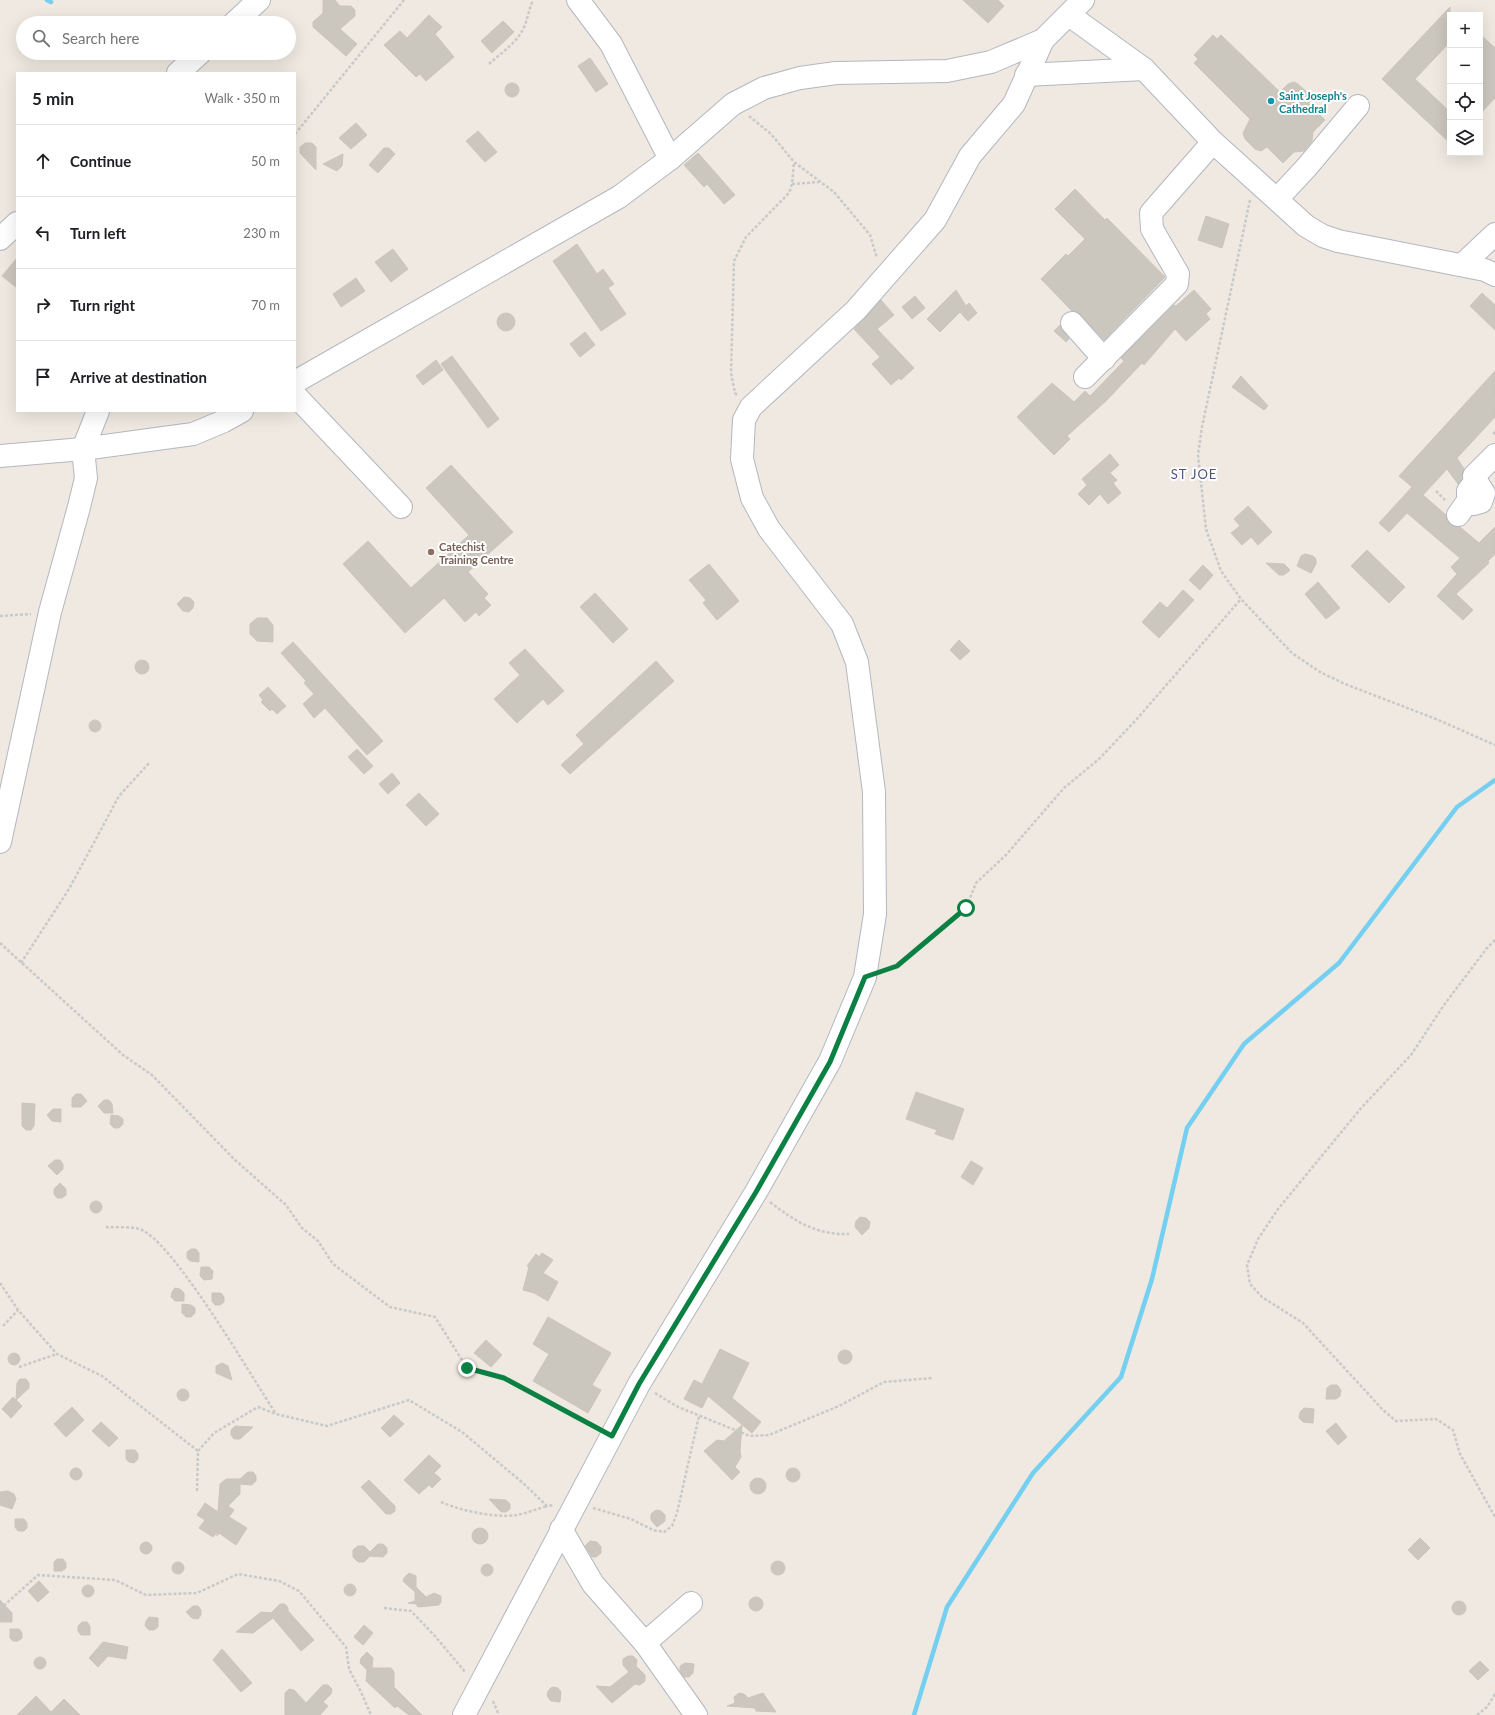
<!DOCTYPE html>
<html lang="en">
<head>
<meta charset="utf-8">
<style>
	body { margin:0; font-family:Lato,sans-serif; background:#f6f6f6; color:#202124 }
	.controls { position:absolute; right:12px; top:12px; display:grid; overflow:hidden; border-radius:0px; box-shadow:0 4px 16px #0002 }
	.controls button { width:36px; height:36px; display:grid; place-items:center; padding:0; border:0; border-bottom:1px solid #e0e0e0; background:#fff; color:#202124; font:20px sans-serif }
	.stop { position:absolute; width:12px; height:12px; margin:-9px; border:3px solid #0b8043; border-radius:50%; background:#fff }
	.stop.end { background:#0b8043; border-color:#fff; box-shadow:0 1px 4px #0008 }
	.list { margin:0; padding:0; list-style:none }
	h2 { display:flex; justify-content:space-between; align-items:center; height:52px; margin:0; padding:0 16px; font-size:17px }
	h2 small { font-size:13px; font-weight:400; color:#757577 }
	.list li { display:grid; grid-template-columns:26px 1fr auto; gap:12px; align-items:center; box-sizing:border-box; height:72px; padding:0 16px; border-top:1px solid #e0e0e0 }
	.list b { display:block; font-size:15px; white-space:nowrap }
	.list em { font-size:13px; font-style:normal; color:#757577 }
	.icon { flex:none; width:22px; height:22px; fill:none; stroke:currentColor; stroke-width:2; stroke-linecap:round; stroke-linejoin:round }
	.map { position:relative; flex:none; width:1495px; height:1715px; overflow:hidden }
	.search { position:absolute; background:#fff; box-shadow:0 4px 16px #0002; left:16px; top:16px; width:280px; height:44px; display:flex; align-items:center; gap:10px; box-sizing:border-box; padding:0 14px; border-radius:22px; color:#757577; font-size:15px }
	.panel { position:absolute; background:#fff; box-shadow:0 4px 16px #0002; left:16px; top:72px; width:280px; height:340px; border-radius:0px }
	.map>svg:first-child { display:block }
</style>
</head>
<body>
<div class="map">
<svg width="1495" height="1715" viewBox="0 0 1495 1715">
	<rect width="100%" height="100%" fill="#efe9e1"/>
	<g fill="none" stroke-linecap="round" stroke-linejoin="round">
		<!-- stream -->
		<g stroke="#75cff0" stroke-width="4.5">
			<polyline points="47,0 51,2"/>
			<polyline points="914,1715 947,1607 1033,1473 1121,1377 1152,1279 1187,1128 1244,1044 1339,963 1457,807 1495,780"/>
		</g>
	</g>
	<!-- building -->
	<g fill="#cbc7bf" stroke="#cbc5ba">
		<polygon points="323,0 335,0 340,6 351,6 355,10 355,16 340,29 357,44 346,56 313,27 313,22 323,13"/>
		<polygon points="963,0 998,0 1004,6 988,23"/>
		<polygon points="1450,7 1450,42 1415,79 1450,112 1450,143 1382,79"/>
		<polygon points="429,15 442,27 435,34 454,57 426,81 420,74 416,77 384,45 400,31 407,38"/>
		<polygon points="503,21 514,32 492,53 481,41"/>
		<polygon points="1480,34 1495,48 1495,98 1480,114"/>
		<polygon points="1213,35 1217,39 1221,35 1280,92 1288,84 1294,82 1298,84 1309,94 1310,98 1309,104 1325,120 1313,132 1312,141 1304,151 1294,152 1283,163 1267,147 1261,151 1255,149 1245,139 1243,133 1250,119 1194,63 1198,59 1194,55"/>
		<polygon points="590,58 608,84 596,92 578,66"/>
		<circle cx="512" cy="90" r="7"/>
		<polygon points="356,123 367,135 351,149 339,138"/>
		<polygon points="478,131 497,152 485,162 466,141"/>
		<polygon points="305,143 312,143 316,147 316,170 300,153 300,147"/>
		<polygon points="384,148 389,148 395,154 378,173 369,165"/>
		<polygon points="698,153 735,195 724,204 707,184 704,187 684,165"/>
		<polygon points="343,154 342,166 337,171 323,164"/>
		<polygon points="1075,189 1105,220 1107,218 1165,277 1104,340 1081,315 1072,311 1041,279 1066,254 1068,256 1085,239 1055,209"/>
		<polygon points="1206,216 1229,224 1222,248 1198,240"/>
		<polygon points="577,244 597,274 603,269 614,284 608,288 626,314 601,331 553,261"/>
		<polygon points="393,249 408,269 391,282 375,262"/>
		<polygon points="17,258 17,288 2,276"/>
		<polygon points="356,278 365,291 341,307 333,294"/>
		<polygon points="956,290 966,306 969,303 977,313 968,321 960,312 940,332 927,319"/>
		<polygon points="1194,290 1211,309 1206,314 1210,319 1186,341 1175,329 1144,365 1142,363 1107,400 1067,436 1070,439 1054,455 1017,417 1052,383 1074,402 1085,391 1090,396 1124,361 1121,358 1174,305 1176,306"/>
		<polygon points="1482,293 1495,305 1495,330 1470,306"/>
		<polygon points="915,296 925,308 912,319 902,307"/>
		<polygon points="881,300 894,315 877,329 914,368 901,380 899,378 891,385 872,364 880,357 854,329"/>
		<circle cx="506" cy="322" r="9"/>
		<polygon points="1060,325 1069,339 1066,342 1054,331"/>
		<polygon points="585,332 595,345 580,357 570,344"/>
		<polygon points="452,356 499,419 488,428 441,364"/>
		<polygon points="436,360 443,370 423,385 416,376"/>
		<polygon points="1495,371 1495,417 1457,458 1464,469 1462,474 1462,478 1458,484 1447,469 1423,495 1446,515 1450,525 1460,527 1479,543 1495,527 1495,554 1488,561 1489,563 1456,594 1473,610 1463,620 1437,596 1457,574 1451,567 1460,558 1407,513 1389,532 1379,523 1412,487 1399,476"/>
		<polygon points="1241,376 1268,406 1264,410 1232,387"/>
		<polygon points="1110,454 1119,465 1110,473 1117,480 1113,483 1121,493 1108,504 1100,494 1089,505 1078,494 1087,485 1082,479"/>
		<polygon points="451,465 513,532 468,572 488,594 484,598 491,605 479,616 476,612 465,622 444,598 405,633 343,564 368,541 411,588 469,535 426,488"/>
		<polygon points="1248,506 1272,532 1258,545 1251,537 1242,545 1231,533 1240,526 1234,519"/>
		<polygon points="1367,550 1405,587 1389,603 1351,566"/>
		<polygon points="1305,554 1313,556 1316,559 1316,564 1311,573 1297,566 1301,556"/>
		<polygon points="1266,563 1284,564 1290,570 1284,575 1279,575"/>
		<polygon points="709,564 739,601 717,620 703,603 706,600 689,580"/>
		<polygon points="1203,565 1213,575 1200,590 1189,580"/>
		<polygon points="1318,582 1340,608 1326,619 1305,594"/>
		<polygon points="1183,590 1194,600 1159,638 1142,622 1160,602 1167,608"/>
		<polygon points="595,593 628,629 613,643 580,607"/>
		<polygon points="184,597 190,598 194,602 193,608 189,612 183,611 177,604"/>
		<polygon points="257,618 267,618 273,625 273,642 257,641 250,634 250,624"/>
		<polygon points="959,640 970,651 960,660 950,650"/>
		<polygon points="293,642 383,741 367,755 325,708 314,718 303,704 314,694 304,683 306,681 281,653"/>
		<polygon points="525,649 564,691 548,705 543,699 517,723 494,699 520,675 509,663"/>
		<circle cx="142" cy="667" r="7"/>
		<polygon points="656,661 674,681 570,774 561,765 584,744 576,735"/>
		<polygon points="268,687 286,706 277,714 272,709 270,711 261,702 263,700 259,695"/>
		<circle cx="95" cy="726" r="6"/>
		<polygon points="357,749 373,766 364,774 348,757"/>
		<polygon points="392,773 400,783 388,794 379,784"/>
		<polygon points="419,793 439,814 426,826 406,805"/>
		<polygon points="916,1092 964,1109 953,1140 935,1134 937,1130 906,1119"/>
		<polygon points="76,1094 81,1094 87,1101 81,1107 72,1107 72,1098"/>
		<polygon points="104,1100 109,1100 112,1104 113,1113 104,1113 98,1106"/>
		<polygon points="22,1103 35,1104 34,1126 31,1130 26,1130 22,1126"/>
		<polygon points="53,1109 61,1109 61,1122 52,1121 47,1115"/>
		<polygon points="111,1115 119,1116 123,1119 123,1124 119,1128 114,1128 110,1124"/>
		<polygon points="55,1160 60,1160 63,1164 63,1169 57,1175 48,1166"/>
		<polygon points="971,1161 983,1168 973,1185 961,1177"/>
		<polygon points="60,1183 66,1189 66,1195 62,1198 57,1198 54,1194 54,1189"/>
		<circle cx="96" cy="1207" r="6"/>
		<polygon points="860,1217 866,1218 870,1222 869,1228 862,1235 855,1227 856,1221"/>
		<polygon points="191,1249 196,1249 199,1253 199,1262 190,1261 187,1258 187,1252"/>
		<polygon points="542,1253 553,1260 543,1273 558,1282 548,1301 534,1293 523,1290 529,1267 527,1266 536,1254 539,1257"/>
		<polygon points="201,1267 209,1267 213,1271 212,1279 204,1280 200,1276"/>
		<polygon points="175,1288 180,1289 184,1293 184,1301 175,1301 171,1297 172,1292"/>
		<polygon points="212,1293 221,1293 224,1297 224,1302 220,1305 215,1305 212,1301"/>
		<polygon points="182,1304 191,1305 195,1308 195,1313 191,1317 186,1317 182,1313"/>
		<polygon points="548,1317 611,1353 592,1385 601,1390 588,1413 533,1381 549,1354 533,1344"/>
		<polygon points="486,1340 502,1355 491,1367 474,1353"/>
		<polygon points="720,1349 749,1363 732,1398 761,1422 752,1433 708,1396 702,1408 684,1399 694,1380 702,1384"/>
		<circle cx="845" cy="1357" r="7"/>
		<circle cx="14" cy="1359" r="6"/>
		<polygon points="222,1363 228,1366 232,1380 216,1373 216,1366"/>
		<polygon points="20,1379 26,1379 29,1383 29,1388 16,1400 22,1406 11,1418 2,1409 13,1397 16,1400 17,1383"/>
		<polygon points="1331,1385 1337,1385 1341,1390 1340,1396 1336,1399 1326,1399 1327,1388"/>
		<circle cx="183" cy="1395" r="6"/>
		<polygon points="72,1407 84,1420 66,1437 54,1424"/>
		<polygon points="1304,1408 1314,1409 1313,1423 1303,1422 1299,1418 1300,1412"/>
		<polygon points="394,1415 404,1424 390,1437 381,1428"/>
		<polygon points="101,1422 118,1438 109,1447 92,1431"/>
		<polygon points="1336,1423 1347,1437 1338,1445 1326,1431"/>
		<polygon points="742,1425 740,1451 741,1457 735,1467 740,1472 732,1480 704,1451 717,1440 724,1441"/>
		<polygon points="235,1426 253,1427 240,1439 234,1439 231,1435 231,1430"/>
		<polygon points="126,1450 135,1450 138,1454 138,1459 134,1463 129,1462 126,1459"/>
		<polygon points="429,1455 441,1466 434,1473 441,1479 432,1488 429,1485 419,1494 404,1480"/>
		<circle cx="76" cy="1474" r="6"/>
		<circle cx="793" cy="1475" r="7"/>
		<polygon points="248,1472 253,1472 256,1476 256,1481 252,1485 240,1484 240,1494 228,1506 234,1510 229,1517 247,1528 236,1545 219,1533 217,1536 217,1532 213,1537 199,1528 205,1520 197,1515 205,1503 218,1512 220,1484 226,1479 240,1479"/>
		<circle cx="758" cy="1486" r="8"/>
		<polygon points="369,1480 395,1506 395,1511 391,1514 386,1514 361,1487"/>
		<polygon points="8,1491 14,1494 16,1499 12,1509 0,1505 0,1492"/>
		<polygon points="489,1499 506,1500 510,1504 510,1509 506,1512 501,1512"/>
		<polygon points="656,1510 661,1511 665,1515 665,1521 657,1527 651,1520 651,1514"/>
		<polygon points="15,1519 24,1519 27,1523 27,1528 24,1531 18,1531 15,1527"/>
		<circle cx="480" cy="1536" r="8"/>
		<polygon points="1420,1538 1430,1548 1418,1560 1408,1550"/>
		<polygon points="590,1541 597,1542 601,1547 601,1553 596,1557 592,1557 585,1546"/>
		<circle cx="146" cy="1548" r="6"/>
		<polygon points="378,1544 383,1544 387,1548 387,1553 383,1557 370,1556 364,1562 358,1562 353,1557 353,1550 358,1546 364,1546 370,1552"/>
		<polygon points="57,1559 63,1559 66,1563 66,1568 62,1571 54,1571 54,1562"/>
		<circle cx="778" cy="1568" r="7"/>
		<circle cx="178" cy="1568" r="6"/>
		<circle cx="487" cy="1570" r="6"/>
		<polygon points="409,1573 416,1576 416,1587 426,1597 434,1593 441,1596 441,1602 439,1605 418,1607 416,1604 408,1603 415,1601 415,1592 403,1581 404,1578"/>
		<polygon points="39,1581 49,1592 38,1602 28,1591"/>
		<circle cx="350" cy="1590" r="6"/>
		<circle cx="88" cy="1591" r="6"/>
		<circle cx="756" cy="1604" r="7"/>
		<polygon points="0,1600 12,1613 12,1622 0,1622"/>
		<circle cx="1459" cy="1608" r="7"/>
		<polygon points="280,1604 285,1604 288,1608 288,1611 314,1640 301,1651 273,1618 253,1633 236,1632 261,1612 271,1613"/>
		<polygon points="193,1606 198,1606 201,1610 201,1615 198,1619 192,1618 186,1612"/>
		<polygon points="149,1617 158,1618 158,1627 154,1630 149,1630 145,1626 146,1621"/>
		<polygon points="82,1622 87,1622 90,1626 90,1635 81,1635 78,1631 78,1626"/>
		<polygon points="364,1625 373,1633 363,1645 354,1637"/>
		<polygon points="10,1629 19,1629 22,1633 22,1638 18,1641 13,1641 10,1638"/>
		<polygon points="103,1642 128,1647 126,1659 108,1656 98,1667 89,1658"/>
		<polygon points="222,1649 252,1683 241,1692 213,1660"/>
		<polygon points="367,1652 373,1658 372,1668 391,1668 394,1672 394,1687 422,1715 409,1715 397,1706 395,1708 366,1681 367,1670 360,1663 361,1658"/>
		<polygon points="628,1656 633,1656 637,1660 636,1666 645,1675 645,1681 640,1685 635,1684 612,1703 596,1686 610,1687 629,1672 623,1665 623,1659"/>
		<circle cx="40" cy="1663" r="6"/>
		<polygon points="1480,1661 1489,1670 1478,1680 1469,1671"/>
		<polygon points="685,1663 694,1664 693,1673 689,1677 684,1677 680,1671 680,1666"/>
		<polygon points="323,1685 328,1685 332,1689 331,1694 323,1702 328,1706 320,1715 285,1715 285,1693 289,1689 294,1690 306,1703"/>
		<polygon points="552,1687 558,1688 561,1692 560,1702 551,1701 547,1696 548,1691"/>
		<polygon points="739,1693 744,1694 748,1698 763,1693 776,1712 756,1711 755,1708 727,1706 735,1703 734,1697"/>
		<polygon points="36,1696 51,1712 64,1699 80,1715 17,1715"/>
	</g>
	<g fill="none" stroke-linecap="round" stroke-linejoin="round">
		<!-- minor casing -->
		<g stroke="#b4b7c1" stroke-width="24">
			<g id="minor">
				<polyline points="578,0 611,44 670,159"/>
				<polyline points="1069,15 1144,69 1213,142 1306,226 1323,236 1338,241 1485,270 1495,275"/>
				<polyline points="234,23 259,0"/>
				<polyline points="178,73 200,53"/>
				<polyline points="1026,75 1144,69"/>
				<polyline points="1277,199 1306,168 1358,106"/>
				<polyline points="0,239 17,223"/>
				<polyline points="1462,265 1495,234"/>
				<polyline points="1072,323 1104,359"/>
				<polyline points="1085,377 1177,284 1178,274 1152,229 1151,213 1213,142"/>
				<polyline points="295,382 619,197 670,159 733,104 764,88 800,78 836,73 947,71 991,62 1043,40 1083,0"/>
				<polyline points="295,395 401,507"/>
				<polyline points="0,456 83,449 193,434 224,421 242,411"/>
				<polyline points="1481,489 1474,476 1495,455"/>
				<polyline points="1458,515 1468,501 1468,491 1471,487 1481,489 1484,493 1481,502 1474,504 1468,501"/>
				<polyline points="0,842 50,612 79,507 86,478 83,449 98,411"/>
				<polyline points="561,1529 593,1584 645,1643 696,1715"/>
				<polyline points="645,1643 691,1603"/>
				<polyline points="464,1715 639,1384 756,1192 830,1061 865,977 875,914 874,792 857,662 842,624 769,529 752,498 742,459 744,420 751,407 856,310 935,220 970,156 1014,104 1043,40"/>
			</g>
		</g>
		<!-- path -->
		<g stroke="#c9c9c9" stroke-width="2.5" stroke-dasharray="3 2" stroke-linecap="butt">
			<path d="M489,64C501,53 518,42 524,27C528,18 529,9 533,0"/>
			<polyline points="749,116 771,134 794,162 834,192 870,235 877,258"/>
			<polyline points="295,134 404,0"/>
			<polyline points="792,184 819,182"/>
			<polyline points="1250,200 1202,427 1198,455 1206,529 1221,571 1241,599 1292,653 1320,672 1345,684 1436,719 1495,745"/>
			<polyline points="1488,392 1495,400"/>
			<polyline points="737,395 735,393 731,373 734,261 746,237 789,193 792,184 794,162"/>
			<polyline points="1493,432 1495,434"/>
			<polyline points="1436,491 1446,501"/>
			<polyline points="0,616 31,614"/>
			<polyline points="1495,940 1487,948 1444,1005 1411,1055 1362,1107 1278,1209 1258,1239 1247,1265 1250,1284 1262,1297 1303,1323 1383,1410 1396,1421 1436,1419 1453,1430 1460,1454 1495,1517"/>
			<polyline points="0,943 123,1055 152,1075 235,1160 286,1205 302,1228 318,1241 333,1264 390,1307 435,1317 467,1368 504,1378 596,1427"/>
			<polyline points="21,963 69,889 119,796 150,762"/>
			<polyline points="884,970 897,966 966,908 976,883 1006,855 1064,788 1099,759 1136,720 1241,599"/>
			<path d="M770,1202C795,1221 815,1235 849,1234"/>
			<path d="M106,1227C116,1228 129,1226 139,1229C171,1237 254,1381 276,1414"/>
			<polyline points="0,1283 18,1310 57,1354 102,1376 198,1451"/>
			<polyline points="3,1326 18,1310"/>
			<polyline points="19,1367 57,1354"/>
			<polyline points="655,1393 678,1407 750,1436 769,1435 839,1406 884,1382 932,1378"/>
			<polyline points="197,1491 198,1451 214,1433 258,1407 276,1414 327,1426 409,1400 462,1432 523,1483 547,1506 554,1505"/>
			<path d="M441,1502C462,1511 494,1518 517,1515C527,1513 537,1509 547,1506"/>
			<polyline points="593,1508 631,1519 653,1530 664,1532 672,1526 677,1513 699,1416"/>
			<polyline points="384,1608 411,1611 434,1635 466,1673"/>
			<polyline points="0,1609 38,1575 115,1580 146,1595 197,1593 238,1574 279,1581 299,1591 346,1647 349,1669 361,1692 371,1715"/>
			<polyline points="493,1701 499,1715"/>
			<polyline points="1477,1715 1487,1707 1495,1694"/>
		</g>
		<!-- minor -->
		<use href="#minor" stroke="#fff" stroke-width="22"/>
	</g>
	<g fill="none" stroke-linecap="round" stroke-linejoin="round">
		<!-- route -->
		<polyline stroke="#0b8043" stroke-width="5" points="467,1368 504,1378 612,1436 639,1384 756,1192 830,1062 865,977 897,966 966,908"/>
	</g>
	<!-- markers -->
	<circle fill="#0f9aa8" stroke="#fff" stroke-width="1.5" cx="1271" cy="101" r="4"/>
	<circle fill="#8d6e63" stroke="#fff" stroke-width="1.5" cx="431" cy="552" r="4"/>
	<g text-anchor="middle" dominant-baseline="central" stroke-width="4" stroke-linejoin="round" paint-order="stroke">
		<!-- culture labels -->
		<g font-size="11" font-weight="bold" fill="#0d838f" stroke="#fff" text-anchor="start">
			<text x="1279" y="95">Saint Joseph's<tspan x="1279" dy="13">Cathedral</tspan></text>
		</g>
		<!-- education labels -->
		<g font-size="11" font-weight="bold" fill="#785e54" stroke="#fff" text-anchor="start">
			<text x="439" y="546">Catechist<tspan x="439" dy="13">Training Centre</tspan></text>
		</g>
		<!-- quarter labels -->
		<g font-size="13" letter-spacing="1" fill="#4d5680" stroke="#fff">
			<text x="1194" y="474">ST JOE</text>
		</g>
	</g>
</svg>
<div class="controls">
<button>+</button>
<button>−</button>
<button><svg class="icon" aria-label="locate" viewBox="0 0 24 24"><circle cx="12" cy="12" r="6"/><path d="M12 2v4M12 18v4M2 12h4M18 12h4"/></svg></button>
<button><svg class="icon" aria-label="layers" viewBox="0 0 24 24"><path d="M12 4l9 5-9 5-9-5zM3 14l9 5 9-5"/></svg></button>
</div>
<div class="stop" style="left:966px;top:908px"></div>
<div class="stop end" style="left:467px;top:1368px"></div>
<div class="search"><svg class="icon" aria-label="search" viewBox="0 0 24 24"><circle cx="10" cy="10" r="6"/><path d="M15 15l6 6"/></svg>Search here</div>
<section class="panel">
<h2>5 min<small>Walk · 350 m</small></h2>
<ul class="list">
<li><svg class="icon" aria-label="ahead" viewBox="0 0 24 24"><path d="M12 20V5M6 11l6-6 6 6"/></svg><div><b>Continue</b></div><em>50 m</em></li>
<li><svg class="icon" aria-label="left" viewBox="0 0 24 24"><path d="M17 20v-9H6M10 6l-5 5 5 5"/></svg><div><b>Turn left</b></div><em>230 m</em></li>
<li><svg class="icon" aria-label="right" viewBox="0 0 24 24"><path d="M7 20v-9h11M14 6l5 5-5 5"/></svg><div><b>Turn right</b></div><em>70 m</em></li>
<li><svg class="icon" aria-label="arrive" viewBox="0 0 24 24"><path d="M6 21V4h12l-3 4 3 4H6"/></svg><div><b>Arrive at destination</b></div></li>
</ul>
</section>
</div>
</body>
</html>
